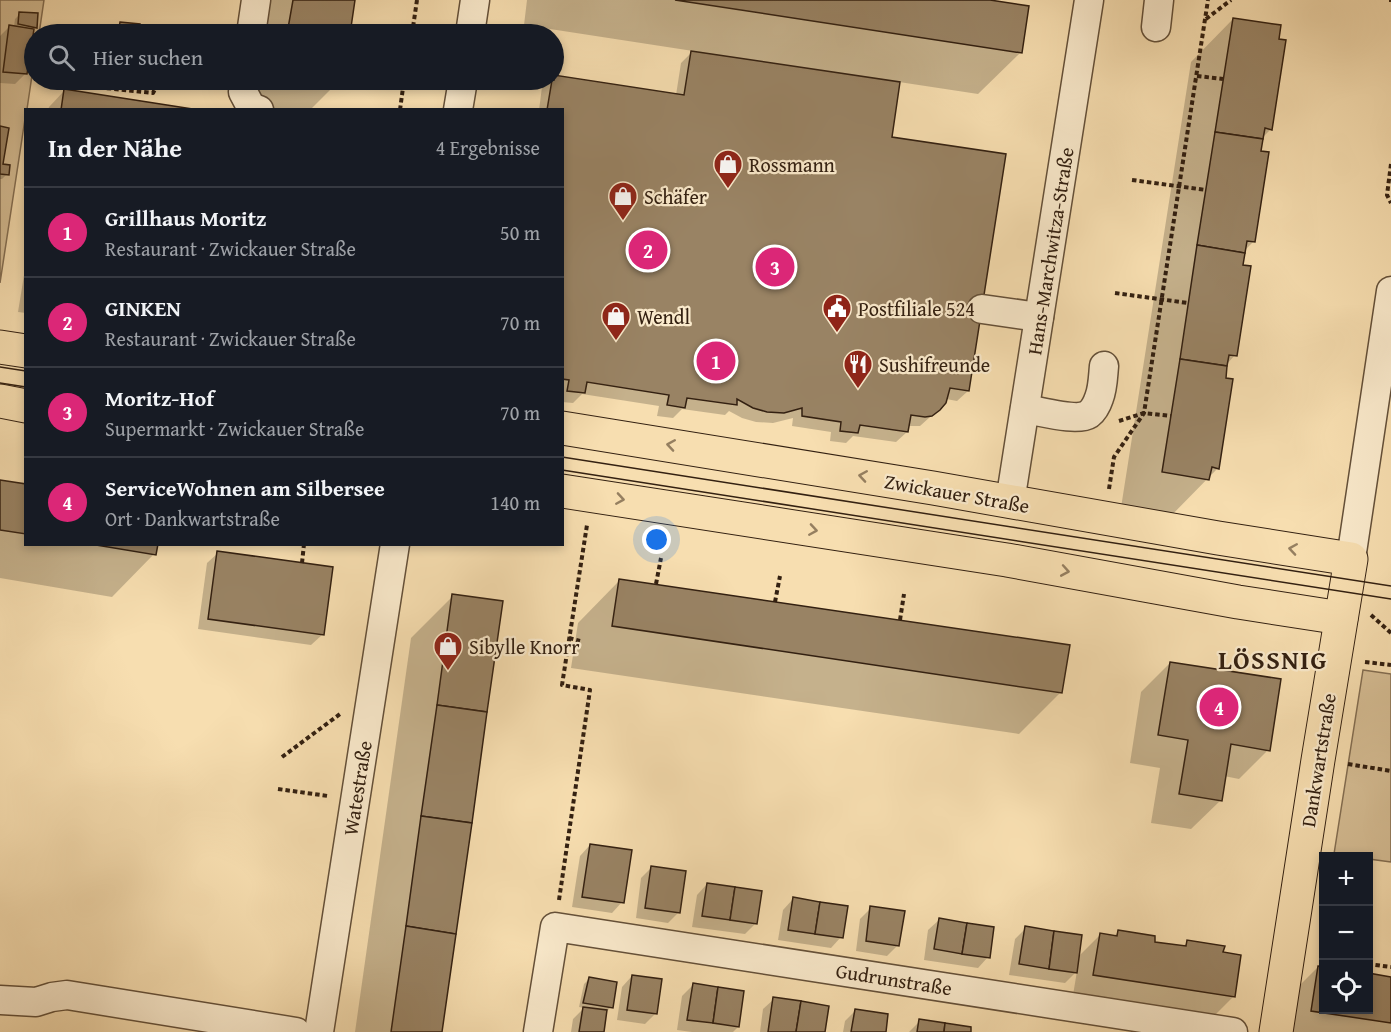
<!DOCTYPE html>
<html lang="de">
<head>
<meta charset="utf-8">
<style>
	body { margin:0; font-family:"Gentium Book Plus",serif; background:#242831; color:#f1f3f6 }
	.controls { position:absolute; right:18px; bottom:18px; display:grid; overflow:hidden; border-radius:0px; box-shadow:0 3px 9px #0003 }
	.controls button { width:54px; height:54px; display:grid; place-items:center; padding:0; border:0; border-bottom:2px solid #363941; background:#171b24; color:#f1f3f6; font:30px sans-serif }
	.you { position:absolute; left:657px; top:540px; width:21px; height:21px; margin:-15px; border:4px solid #fff; border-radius:50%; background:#1a73e8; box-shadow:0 0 0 9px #1a73e833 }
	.badge { display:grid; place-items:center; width:39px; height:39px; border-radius:50%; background:#db2777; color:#fff; font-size:20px; font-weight:700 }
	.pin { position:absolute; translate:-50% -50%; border:3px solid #fff; box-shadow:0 2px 6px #0006 }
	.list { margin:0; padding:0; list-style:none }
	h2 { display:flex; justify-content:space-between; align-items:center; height:78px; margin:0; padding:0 24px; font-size:26px }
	h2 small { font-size:20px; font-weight:400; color:#9ea1a6 }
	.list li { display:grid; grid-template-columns:39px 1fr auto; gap:18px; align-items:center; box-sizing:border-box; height:90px; padding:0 24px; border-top:2px solid #363941 }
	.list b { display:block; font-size:22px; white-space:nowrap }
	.list p { margin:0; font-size:20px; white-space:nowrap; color:#9ea1a6 }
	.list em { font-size:20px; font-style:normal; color:#9ea1a6 }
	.icon { flex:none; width:33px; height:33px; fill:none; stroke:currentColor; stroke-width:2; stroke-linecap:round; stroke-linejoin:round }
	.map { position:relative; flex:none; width:1391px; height:1032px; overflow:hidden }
	.search { position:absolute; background:#171b24; box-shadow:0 3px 9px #0003; left:24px; top:24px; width:540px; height:66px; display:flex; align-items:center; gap:15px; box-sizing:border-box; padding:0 21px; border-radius:33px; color:#9ea1a6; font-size:22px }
	.panel { position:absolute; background:#171b24; box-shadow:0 3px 9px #0003; left:24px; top:108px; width:540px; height:438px; border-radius:0px }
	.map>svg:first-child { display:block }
</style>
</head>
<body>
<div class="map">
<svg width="1391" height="1032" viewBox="0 0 1391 1032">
	<rect width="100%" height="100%" fill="#f7deb0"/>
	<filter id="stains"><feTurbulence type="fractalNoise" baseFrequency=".00333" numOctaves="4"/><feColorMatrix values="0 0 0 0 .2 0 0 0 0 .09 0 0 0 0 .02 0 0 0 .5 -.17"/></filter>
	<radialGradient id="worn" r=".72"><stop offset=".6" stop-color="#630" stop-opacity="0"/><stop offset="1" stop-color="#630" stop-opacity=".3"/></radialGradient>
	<!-- green -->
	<g fill="#d6be95" stroke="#846f53" stroke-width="1.5">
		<polygon points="0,0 44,0 39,34 34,34 34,62 27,109 26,110 25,119 0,283"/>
		<polygon points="1363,670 1391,674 1391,862 1369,859 1368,856 1353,856 1334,854"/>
	</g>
	<!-- shadow -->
	<g fill="#0003">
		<polygon points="263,0 354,0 348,34 257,34"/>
		<polygon points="527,0 980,0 1021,52 978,94 899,82 891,138 968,391 957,401 946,399 939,409 920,426 908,426 907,432 896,442 853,436 846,443 830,441 831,432 792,426 793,418 773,423 756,422 742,418 729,411 725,415 682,409 673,418 657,416 659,406 582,394 573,403 562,402 562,110 539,110 542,87 550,80 554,80 554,76 676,95 681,63 693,51 524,25"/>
		<polygon points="20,14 35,27 32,30 25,74 15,84 0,83 0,36 9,27 14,27 15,19"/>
		<polygon points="1233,19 1271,129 1261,139 1253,242 1244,251 1235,355 1226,365 1224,379 1218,468 1166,521 1120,514 1191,62"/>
		<polygon points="120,23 138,26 137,34 114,34 115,28"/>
		<polygon points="250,80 340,80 310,110 271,110 246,106"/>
		<polygon points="64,91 189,110 48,110 49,107"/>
		<polygon points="0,128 1,165 7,174 2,179 0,179"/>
		<polygon points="26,263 26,313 18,312"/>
		<polygon points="0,481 26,485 26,544 156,544 154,554 112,597 0,578"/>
		<polygon points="218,553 322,635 311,645 198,629 207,563"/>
		<polygon points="620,580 1061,692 1019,734 571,668 578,623"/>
		<polygon points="453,596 441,1032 355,1032 411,638"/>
		<polygon points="1170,663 1268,750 1239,779 1224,776 1220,801 1191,829 1151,823 1160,768 1130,763 1141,692"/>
		<polygon points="590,845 622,902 612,913 572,907 580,856"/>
		<polygon points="652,867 679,912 668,923 636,918 641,878"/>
		<polygon points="707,884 756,923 745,934 692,927 697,895"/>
		<polygon points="793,899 841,937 831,948 778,940 783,910"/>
		<polygon points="871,908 898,945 887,956 856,951 860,919"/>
		<polygon points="939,920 988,957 978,968 924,960 928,930"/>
		<polygon points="1026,928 1077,958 1100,935 1113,937 1118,932 1153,943 1182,947 1188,942 1221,954 1234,996 1213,1017 1073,995 1077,971 1065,983 1009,975 1015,939"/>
		<polygon points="1318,967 1324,1010 1368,1010 1391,978 1391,1032 1291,1032 1297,988"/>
		<polygon points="632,976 656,1013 645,1024 617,1020 622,987"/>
		<polygon points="589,979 611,1007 606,1012 602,1032 571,1032 573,1019 584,1008 579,1007 584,984"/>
		<polygon points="693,985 738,1027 733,1032 692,1032 677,1030 682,996"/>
		<polygon points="774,999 824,1032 760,1032 763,1009"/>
		<polygon points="855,1011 884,1032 843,1032 845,1021"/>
		<polygon points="920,1021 969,1032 909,1032"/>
	</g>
	<!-- building -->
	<g fill="#998364" stroke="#332011" stroke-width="1.5">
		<polygon points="293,0 355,0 350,34 287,34"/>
		<polygon points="675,0 990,0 1029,6 1022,53"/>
		<polygon points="19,12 38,13 37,28 18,24"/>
		<polygon points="1233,18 1281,25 1279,39 1286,40 1272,130 1265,128 1263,139 1215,132"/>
		<polygon points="120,22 140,24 139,34 118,34"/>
		<polygon points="9,25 34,29 27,74 3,72"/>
		<polygon points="691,51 900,82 892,137 1006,154 969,391 950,388 946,403 940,410 932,416 925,417 911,415 908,432 860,425 858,433 840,431 841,422 802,416 802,408 784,413 767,412 753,408 737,399 737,405 687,398 685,408 667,405 669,395 587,382 585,393 567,391 569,380 562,379 562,110 547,110 552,80 554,80 554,75 684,95"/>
		<polygon points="64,89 199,110 61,110"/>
		<polygon points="0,126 9,128 3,164 10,165 9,175 0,174"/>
		<polygon points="1215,132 1263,139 1261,151 1269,152 1255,242 1247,241 1245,253 1197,245"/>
		<polygon points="1197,245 1245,253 1243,265 1251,266 1237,356 1229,355 1227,366 1180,359"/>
		<polygon points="1180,359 1227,366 1226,378 1233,379 1219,469 1212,467 1209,480 1162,472"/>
		<polygon points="0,480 26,484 26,534 0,530"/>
		<polygon points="90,544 158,544 156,555"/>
		<polygon points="217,551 333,567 324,635 208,619"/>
		<polygon points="619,579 1070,645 1062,693 612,626"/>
		<polygon points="452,594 503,601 487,712 437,705"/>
		<polygon points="1170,662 1281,679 1270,751 1231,744 1222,801 1179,794 1188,740 1158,735"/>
		<polygon points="437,705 487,712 472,823 421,816"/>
		<polygon points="421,816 472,823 456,934 406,926"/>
		<polygon points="590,844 632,850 624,903 582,897"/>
		<polygon points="651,866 686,871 680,913 645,908"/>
		<polygon points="707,883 735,887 730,920 702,916"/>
		<polygon points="735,887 762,891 757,924 730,920"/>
		<polygon points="793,897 820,902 815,934 788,930"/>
		<polygon points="820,902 848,906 843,938 815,934"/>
		<polygon points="870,906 905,911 899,946 866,941"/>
		<polygon points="939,918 967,923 962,954 934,949"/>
		<polygon points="967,923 994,927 990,958 962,954"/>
		<polygon points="406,926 456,934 442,1032 391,1032"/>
		<polygon points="1025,926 1054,931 1049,969 1019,964"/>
		<polygon points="1118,930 1155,936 1155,942 1186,946 1187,940 1225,946 1223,952 1241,955 1235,997 1093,975 1100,933 1117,936"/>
		<polygon points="1054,931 1082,935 1077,973 1049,969"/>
		<polygon points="1318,966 1324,967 1324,1010 1368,1010 1368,973 1391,977 1391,1023 1311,1011"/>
		<polygon points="632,975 662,979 657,1014 627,1010"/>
		<polygon points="589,977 617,982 613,1008 583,1003"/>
		<polygon points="693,983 718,987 713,1023 687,1020"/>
		<polygon points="718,987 744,991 739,1027 713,1023"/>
		<polygon points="773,997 801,1001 796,1032 768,1032"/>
		<polygon points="801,1001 829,1006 825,1032 796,1032"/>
		<polygon points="583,1007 607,1010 604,1032 579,1032"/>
		<polygon points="855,1009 888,1014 886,1032 851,1032"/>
		<polygon points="919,1019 945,1023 944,1032 917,1032"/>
		<polygon points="945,1023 971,1027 971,1032 944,1032"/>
	</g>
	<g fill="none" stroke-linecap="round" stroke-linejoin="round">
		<!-- minor casing -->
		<g stroke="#645039" stroke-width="31">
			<g id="minor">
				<polyline points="1156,27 1159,0"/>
				<polyline points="251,34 256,0"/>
				<polyline points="470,34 475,0"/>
				<polyline points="244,80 243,92 251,107 259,110"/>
				<polyline points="458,110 463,80"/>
				<polyline points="982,309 1039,317"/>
				<path d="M1025,409C1040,411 1077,422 1089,414C1094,410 1097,404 1099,398C1103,388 1103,376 1104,366"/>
				<polyline points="1010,502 1089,0"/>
				<polyline points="1351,559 1391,291"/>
				<polyline points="0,1000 36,1002 52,997 67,995 296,1032"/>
				<polyline points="319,1032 395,544"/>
				<polyline points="538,1032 555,927 1233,1032"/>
			</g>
		</g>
		<!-- major casing -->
		<g stroke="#332011" stroke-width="35">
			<g id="major">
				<polyline points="0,347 26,351"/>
				<polyline points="0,401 26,406"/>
				<polyline points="562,428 933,488 1218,538 1351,559 1318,760 1276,1032"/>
				<polyline points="562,491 1007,560 1238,602 1341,618"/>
			</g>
		</g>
		<!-- path -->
		<g stroke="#332011" stroke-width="4" stroke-dasharray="4.5 3" stroke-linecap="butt">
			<polyline points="1389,0 1391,0"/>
			<polyline points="1206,19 1231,0"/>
			<polyline points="412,34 417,0"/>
			<polyline points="1197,76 1223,79"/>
			<polyline points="77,85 153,93 160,80"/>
			<polyline points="400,110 404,80"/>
			<polyline points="1391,164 1387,195 1391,203"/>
			<polyline points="1132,180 1206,190"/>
			<polyline points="1115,293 1188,303"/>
			<polyline points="1119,421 1144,413 1171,416"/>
			<polyline points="1109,489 1114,457 1144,413 1208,0"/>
			<polyline points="302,563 304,544"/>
			<polyline points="656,584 661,558"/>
			<polyline points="775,602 780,576"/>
			<polyline points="1371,615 1391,633"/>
			<polyline points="900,620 904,594"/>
			<polyline points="569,638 580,641"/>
			<polyline points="1365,662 1391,665"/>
			<polyline points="282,757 340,714"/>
			<polyline points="1348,764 1391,771"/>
			<polyline points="278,789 328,796"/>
			<polyline points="559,900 590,690 562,685 587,525"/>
			<polyline points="1368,964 1391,967"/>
		</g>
		<!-- minor -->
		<use href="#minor" stroke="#faeacc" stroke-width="28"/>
		<!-- major -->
		<use href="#major" stroke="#f7deb0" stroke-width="33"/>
		<!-- tram -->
		<g stroke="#332011" stroke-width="1.5">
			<polyline points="0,367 26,371"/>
			<polyline points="0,383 26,387"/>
			<polyline points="562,457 1391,586"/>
			<polyline points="562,470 1391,599"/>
		</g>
	</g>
	<!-- one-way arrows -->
	<defs><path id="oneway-chevron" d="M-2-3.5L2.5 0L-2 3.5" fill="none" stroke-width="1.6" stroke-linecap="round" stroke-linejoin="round" transform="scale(1.5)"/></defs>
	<g stroke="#957f60">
		<use href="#oneway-chevron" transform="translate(671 445) rotate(-171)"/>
		<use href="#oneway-chevron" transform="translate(863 476) rotate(-171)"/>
		<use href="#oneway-chevron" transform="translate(620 499) rotate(9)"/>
		<use href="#oneway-chevron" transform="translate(813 530) rotate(9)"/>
		<use href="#oneway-chevron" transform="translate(1293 549) rotate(-171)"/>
		<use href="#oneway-chevron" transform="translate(1065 571) rotate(10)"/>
	</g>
	<!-- icons -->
	<defs>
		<g id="shop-pin" transform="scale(1.5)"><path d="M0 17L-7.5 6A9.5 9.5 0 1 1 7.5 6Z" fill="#8f2418" stroke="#faeacc"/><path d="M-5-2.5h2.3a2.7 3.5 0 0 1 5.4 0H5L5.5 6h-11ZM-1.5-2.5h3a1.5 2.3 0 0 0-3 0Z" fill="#fff"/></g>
		<g id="civic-pin" transform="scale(1.5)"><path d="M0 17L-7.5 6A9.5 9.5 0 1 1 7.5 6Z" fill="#8f2418" stroke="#faeacc"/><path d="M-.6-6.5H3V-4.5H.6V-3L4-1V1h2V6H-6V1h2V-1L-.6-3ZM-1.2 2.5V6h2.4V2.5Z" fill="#fff"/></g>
		<g id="restaurant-pin" transform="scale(1.5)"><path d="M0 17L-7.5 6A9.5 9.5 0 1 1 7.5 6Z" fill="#8f2418" stroke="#faeacc"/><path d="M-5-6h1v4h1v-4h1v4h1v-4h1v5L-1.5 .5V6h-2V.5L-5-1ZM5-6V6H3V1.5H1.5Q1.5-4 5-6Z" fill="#fff"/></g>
	</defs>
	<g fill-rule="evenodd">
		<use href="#shop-pin" x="728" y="164"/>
		<use href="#shop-pin" x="623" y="196"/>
		<use href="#civic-pin" x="837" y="308"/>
		<use href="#shop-pin" x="616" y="316"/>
		<use href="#restaurant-pin" x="858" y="364"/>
		<use href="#shop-pin" x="448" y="646"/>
	</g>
	<g text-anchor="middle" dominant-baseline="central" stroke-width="4.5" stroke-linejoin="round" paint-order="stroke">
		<!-- poi labels -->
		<g font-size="20" fill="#332011" stroke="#faeacc" text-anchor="start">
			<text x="749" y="164">Rossmann</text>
			<text x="644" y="196">Schäfer</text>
			<text x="858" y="308">Postfiliale 524</text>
			<text x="637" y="316">Wendl</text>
			<text x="879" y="364">Sushifreunde</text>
			<text x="469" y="646">Sibylle Knorr</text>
		</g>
		<!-- street labels -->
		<g font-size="20" fill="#332011" stroke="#faeacc">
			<text transform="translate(1050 251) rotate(-81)">Hans-Marchwitza-Straße</text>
			<text transform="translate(957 493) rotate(10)">Zwickauer Straße</text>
			<text transform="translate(1318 760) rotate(-81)">Dankwartstraße</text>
			<text transform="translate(357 788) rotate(-81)">Watestraße</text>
			<text transform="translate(894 979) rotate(9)">Gudrunstraße</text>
		</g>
		<!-- district labels -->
		<g font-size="26" font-weight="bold" letter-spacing="1.5" fill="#332011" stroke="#faeacc">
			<text x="1273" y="659">LÖSSNIG</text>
		</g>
	</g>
	<rect width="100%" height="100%" filter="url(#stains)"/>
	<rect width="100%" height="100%" fill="url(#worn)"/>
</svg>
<div class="controls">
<button>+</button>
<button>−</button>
<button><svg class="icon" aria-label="locate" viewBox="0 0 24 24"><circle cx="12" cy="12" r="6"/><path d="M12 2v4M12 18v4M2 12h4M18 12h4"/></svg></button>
</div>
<div class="you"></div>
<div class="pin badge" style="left:716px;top:361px">1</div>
<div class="pin badge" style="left:648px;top:250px">2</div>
<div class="pin badge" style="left:775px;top:267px">3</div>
<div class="pin badge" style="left:1219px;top:707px">4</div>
<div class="search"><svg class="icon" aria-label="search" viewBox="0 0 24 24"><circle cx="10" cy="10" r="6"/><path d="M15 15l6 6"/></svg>Hier suchen</div>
<section class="panel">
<h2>In der Nähe<small>4 Ergebnisse</small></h2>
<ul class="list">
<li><span class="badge">1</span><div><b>Grillhaus Moritz</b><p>Restaurant · Zwickauer Straße</p></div><em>50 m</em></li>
<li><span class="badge">2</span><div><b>GINKEN</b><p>Restaurant · Zwickauer Straße</p></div><em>70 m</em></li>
<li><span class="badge">3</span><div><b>Moritz-Hof</b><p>Supermarkt · Zwickauer Straße</p></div><em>70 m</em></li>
<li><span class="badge">4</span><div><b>ServiceWohnen am Silbersee</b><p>Ort · Dankwartstraße</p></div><em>140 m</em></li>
</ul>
</section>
</div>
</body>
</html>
